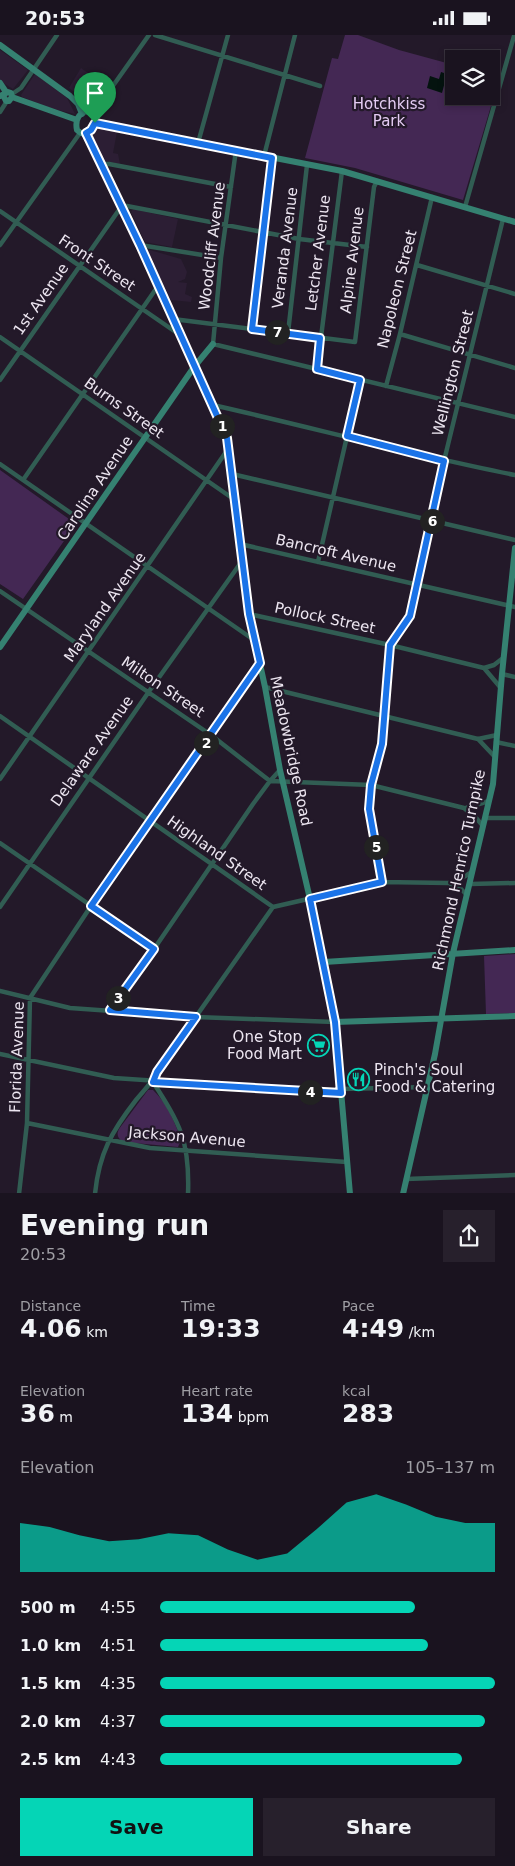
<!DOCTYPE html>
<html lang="en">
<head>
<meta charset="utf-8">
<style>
  body { margin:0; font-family:"DejaVu Sans",sans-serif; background:#27202c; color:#f1f3f6; height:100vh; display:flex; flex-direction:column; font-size:19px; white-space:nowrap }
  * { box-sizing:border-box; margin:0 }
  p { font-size:16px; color:#9f9ea4 }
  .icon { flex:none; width:28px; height:28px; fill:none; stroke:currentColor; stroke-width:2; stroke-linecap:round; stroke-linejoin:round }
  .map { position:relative; height:1158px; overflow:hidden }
  .side { display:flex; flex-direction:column; background:#1a131f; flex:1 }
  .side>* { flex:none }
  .tools { position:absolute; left:445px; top:15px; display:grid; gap:10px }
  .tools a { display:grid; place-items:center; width:55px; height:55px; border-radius:0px; background:#1a131f; box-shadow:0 2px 8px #0003,0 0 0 1px #38323d; font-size:25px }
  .pin { position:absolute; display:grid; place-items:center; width:42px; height:42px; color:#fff; margin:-51px -21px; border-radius:50% 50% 50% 0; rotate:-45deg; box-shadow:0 0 5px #0007 }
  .pin .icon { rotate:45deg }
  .km { position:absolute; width:25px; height:25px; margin:-12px; border-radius:50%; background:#222; color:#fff; font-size:14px; line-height:25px; text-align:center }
  .round { display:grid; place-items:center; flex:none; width:52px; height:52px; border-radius:0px; background:#27202c }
  .headline { display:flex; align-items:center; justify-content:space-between; height:85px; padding:0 20px }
  h1 { font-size:28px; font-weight:600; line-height:38px }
  .stats { display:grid; grid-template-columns:repeat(3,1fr); gap:8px; height:85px; padding:5px 20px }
  .stats div { display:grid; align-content:center }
  .stats b { font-size:25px; font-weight:600 }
  .stats small { font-size:14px; font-weight:400 }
  .stats p { font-size:14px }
  .chart { height:140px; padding:10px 20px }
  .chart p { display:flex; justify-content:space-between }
  .chart svg { width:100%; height:90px; margin-top:5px; fill:#05d5b6; opacity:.7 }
  .cta { display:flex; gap:10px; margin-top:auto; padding:10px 20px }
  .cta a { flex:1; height:58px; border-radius:0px; background:#05d5b6; color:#111; font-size:20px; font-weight:600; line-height:58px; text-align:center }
  .cta a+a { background:#27202c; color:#f1f3f6 }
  ul { padding:0 20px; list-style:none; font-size:16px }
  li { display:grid; grid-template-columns:80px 60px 1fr; align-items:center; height:38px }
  li i { height:12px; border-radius:6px; background:#05d5b6 }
  .status { display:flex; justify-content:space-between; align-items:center; height:35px; padding:0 25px; background:#1a131f; direction:ltr }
  .status svg { height:14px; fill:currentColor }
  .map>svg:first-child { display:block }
  .built { fill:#2c1e34 }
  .green { fill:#442854 }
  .water { fill:#04130f }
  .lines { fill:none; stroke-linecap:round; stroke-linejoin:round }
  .street { stroke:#315d53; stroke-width:4.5 }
  .secondary { stroke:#358171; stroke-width:6 }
  .route-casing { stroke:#fff; stroke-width:10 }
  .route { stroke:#1a73e8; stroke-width:6 }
  .labels { text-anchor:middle; stroke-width:4.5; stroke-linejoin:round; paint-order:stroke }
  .park-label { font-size:15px; fill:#e4ccf3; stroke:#231929 }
  .street-label { font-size:15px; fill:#ede6f1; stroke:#231929 }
  .poi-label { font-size:15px; fill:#ede6f1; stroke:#231929; text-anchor:end }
</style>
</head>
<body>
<div class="status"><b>20:53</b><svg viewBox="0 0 49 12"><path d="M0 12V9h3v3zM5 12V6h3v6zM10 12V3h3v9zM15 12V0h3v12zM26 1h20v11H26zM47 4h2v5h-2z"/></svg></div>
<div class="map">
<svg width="515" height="1159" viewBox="0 0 515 1159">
  <rect width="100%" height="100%" fill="#231929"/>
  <path class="built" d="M0,15L28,35L13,54L0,46Z
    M81,33L107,52L93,71L69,53Z
    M35,39L67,63L75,79L53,74L22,62L21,60Z
    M94,92L117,97L113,118L118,119L120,129L104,126L91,99Z
    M133,174L178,184L172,212L145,207L131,177Z
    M150,215L181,224L187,237L185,244L178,247L187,248L185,259L192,262L191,267L171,265L147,216Z"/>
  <path class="green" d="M345,0H358L399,15L454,30V61H491V41L499,44L463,165L355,133L305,123L332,23L338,24Z
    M0,435L76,489L23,564L0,549Z
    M515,919V978L486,979L484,921Z
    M148,1055H153C167,1068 175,1087 181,1105L178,1112L123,1107C118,1103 116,1100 119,1094Z"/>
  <path class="water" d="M441,37L447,39L442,58L427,53L430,41L439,44Z"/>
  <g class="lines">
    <path class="street" d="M155,0L320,51
      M12,59L21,53L57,0
      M0,77L7,66
      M93,79L149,0
      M198,108L228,0
      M236,115L221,223L213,309L515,382
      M264,121L295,0
      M102,129H109L231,152
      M465,172L514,1
      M0,176L180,300
      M0,210L80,98
      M140,210L221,223
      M417,230L515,259
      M173,284L355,307L374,152L377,146
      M252,294L273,123
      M288,298L307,130
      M400,299L515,333
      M0,302L235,465
      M317,334L342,136
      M0,345L121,172L127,171L299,204L367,212
      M386,351L400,299L432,162
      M213,370C314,393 414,420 515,440
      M0,429L254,605
      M232,439L515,505
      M23,445L158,251
      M240,509L515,572
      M318,527L360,345
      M0,556L211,700L270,746L371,750L464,773L477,784L483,791
      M249,579L390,610L484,633L500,652
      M484,633L494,630L503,623
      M502,639L515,642
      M265,652L478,704L497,700
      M0,681L273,872
      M478,704L495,722
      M496,707L515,711
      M0,744L228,414
      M466,773L489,766
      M485,783H515
      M0,808L154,914
      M382,847L369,774L371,750L381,713L390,610L410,581L444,426L503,184
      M449,848L461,854L467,860
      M470,849L515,848
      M0,872L150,655L242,526
      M0,956L70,973L196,982L335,987
      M109,975L154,914L253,769L270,746L280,735
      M0,1019L114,1043L341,1058
      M153,1047C180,1089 190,1106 188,1159
      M341,1054L428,1052
      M27,1088L150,1113L347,1127
      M406,1144L515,1140
      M19,1159L27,1088L30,963L91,871L260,629
      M95,1159C99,1118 112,1096 136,1065C144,1055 152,1048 157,1037L273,872L382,847L448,848L455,847L472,837"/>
    <path class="secondary" d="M0,10L70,61L78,69L82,79
      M0,48L6,57
      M0,61L8,57L11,58L12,62L9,66H6L3,60
      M12,62L77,85
      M86,76L93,79L96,85C93,94 86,104 77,95C75,86 78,79 86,76Z
      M95,88L342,136L515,187
      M86,99L140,210L227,403L249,579L265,652L280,735L310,864L335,987L350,1159
      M0,612L194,332L213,309
      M324,927L515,915
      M335,987L515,981
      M403,1159L435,1019L453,918L493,749L502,639L515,513"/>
  </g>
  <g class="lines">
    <defs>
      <path id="route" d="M95,88L272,123L252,294L320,303L317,334L360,345L347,401L444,426L410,581L390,610L382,709L371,750L369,774L382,847L310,864L335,987L341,1058L153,1047L157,1037L196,982L110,975L154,914L91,871L260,628L249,579L227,403L140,210L86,98L91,95Z"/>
    </defs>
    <use href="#route" class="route-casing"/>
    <use href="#route" class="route"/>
  </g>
  <defs>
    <symbol id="supermarket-ring" viewBox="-11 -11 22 22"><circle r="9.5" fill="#231929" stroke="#05d5b6" stroke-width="1.5"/><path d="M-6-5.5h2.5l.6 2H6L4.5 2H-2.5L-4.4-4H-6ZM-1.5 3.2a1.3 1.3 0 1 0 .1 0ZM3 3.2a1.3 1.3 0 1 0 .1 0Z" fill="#05d5b6"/></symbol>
    <symbol id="restaurant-ring" viewBox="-11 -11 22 22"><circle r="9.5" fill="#231929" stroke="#05d5b6" stroke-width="1.5"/><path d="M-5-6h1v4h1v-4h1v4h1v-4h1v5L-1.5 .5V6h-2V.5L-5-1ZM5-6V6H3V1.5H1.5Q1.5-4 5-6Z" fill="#05d5b6"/></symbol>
  </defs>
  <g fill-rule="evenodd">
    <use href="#supermarket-ring" x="306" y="998" width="25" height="25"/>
    <use href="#restaurant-ring" x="346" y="1032" width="25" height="25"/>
  </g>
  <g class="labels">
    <g class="park-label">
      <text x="389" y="74">Hotchkiss<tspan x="389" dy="17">Park</tspan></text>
    </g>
    <g class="street-label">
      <text transform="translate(212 211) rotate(-83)" y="5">Woodcliff Avenue</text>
      <text transform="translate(285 213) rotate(-83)" y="5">Veranda Avenue</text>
      <text transform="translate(318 218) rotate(-83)" y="5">Letcher Avenue</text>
      <text transform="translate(352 225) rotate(-83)" y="5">Alpine Avenue</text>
      <text transform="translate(97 228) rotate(34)" y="5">Front Street</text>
      <text transform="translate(397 254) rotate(-76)" y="5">Napoleon Street</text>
      <text transform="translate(41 264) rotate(-55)" y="5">1st Avenue</text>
      <text transform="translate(453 338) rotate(-76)" y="5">Wellington Street</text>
      <text transform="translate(124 373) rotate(35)" y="5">Burns Street</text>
      <text transform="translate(95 453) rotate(-56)" y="5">Carolina Avenue</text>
      <text transform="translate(336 518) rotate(13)" y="5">Bancroft Avenue</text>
      <text transform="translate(105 572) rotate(-55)" y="5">Maryland Avenue</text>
      <text transform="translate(325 583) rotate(12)" y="5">Pollock Street</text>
      <text transform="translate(163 652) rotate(34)" y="5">Milton Street</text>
      <text transform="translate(92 716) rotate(-55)" y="5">Delaware Avenue</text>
      <text transform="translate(291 716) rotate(78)" y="5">Meadowbridge Road</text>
      <text transform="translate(217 818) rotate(35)" y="5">Highland Street</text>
      <text transform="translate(459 835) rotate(-78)" y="5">Richmond Henrico Turnpike</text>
      <text transform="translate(17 1022) rotate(-88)" y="5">Florida Avenue</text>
      <text transform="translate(187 1102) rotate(5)" y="5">Jackson Avenue</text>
    </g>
    <g class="poi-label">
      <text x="302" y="1007">One Stop<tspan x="302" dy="17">Food Mart</tspan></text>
      <text x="374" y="1040" text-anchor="start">Pinch's Soul<tspan x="374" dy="17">Food &amp; Catering</tspan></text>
    </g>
  </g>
</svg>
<div class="tools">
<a><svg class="icon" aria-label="layers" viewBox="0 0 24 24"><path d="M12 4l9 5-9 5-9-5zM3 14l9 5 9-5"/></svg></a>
</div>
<div class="pin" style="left:95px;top:88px;background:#1e9e55"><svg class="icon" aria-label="arrive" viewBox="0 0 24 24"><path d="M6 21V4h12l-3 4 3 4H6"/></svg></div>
<b class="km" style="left:222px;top:391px">1</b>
<b class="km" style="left:206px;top:708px">2</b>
<b class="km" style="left:118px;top:963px">3</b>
<b class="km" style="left:310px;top:1057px">4</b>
<b class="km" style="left:376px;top:812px">5</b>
<b class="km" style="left:432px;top:486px">6</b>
<b class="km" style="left:277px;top:297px">7</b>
</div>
<section class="side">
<div class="headline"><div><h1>Evening run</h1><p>20:53</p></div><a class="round"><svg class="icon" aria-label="share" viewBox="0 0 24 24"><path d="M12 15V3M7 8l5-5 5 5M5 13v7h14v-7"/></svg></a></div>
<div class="stats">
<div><p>Distance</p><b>4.06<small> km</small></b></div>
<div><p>Time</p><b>19:33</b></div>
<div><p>Pace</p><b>4:49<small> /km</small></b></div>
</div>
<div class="stats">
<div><p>Elevation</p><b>36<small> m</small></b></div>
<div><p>Heart rate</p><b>134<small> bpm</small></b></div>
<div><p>kcal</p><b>283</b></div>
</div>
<div class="chart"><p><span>Elevation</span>105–137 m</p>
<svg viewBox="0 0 160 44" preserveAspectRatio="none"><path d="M0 44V20L10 22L20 26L30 29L40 28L50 25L60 26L70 33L80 38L90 35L100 23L110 10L120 6L130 11L140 17L150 20L160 20V44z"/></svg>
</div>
<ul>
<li><b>500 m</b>4:55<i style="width:76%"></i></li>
<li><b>1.0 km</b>4:51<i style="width:80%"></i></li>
<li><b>1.5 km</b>4:35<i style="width:100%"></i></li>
<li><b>2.0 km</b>4:37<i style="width:97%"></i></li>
<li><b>2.5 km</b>4:43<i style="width:90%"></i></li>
</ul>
<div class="cta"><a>Save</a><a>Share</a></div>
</section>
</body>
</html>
